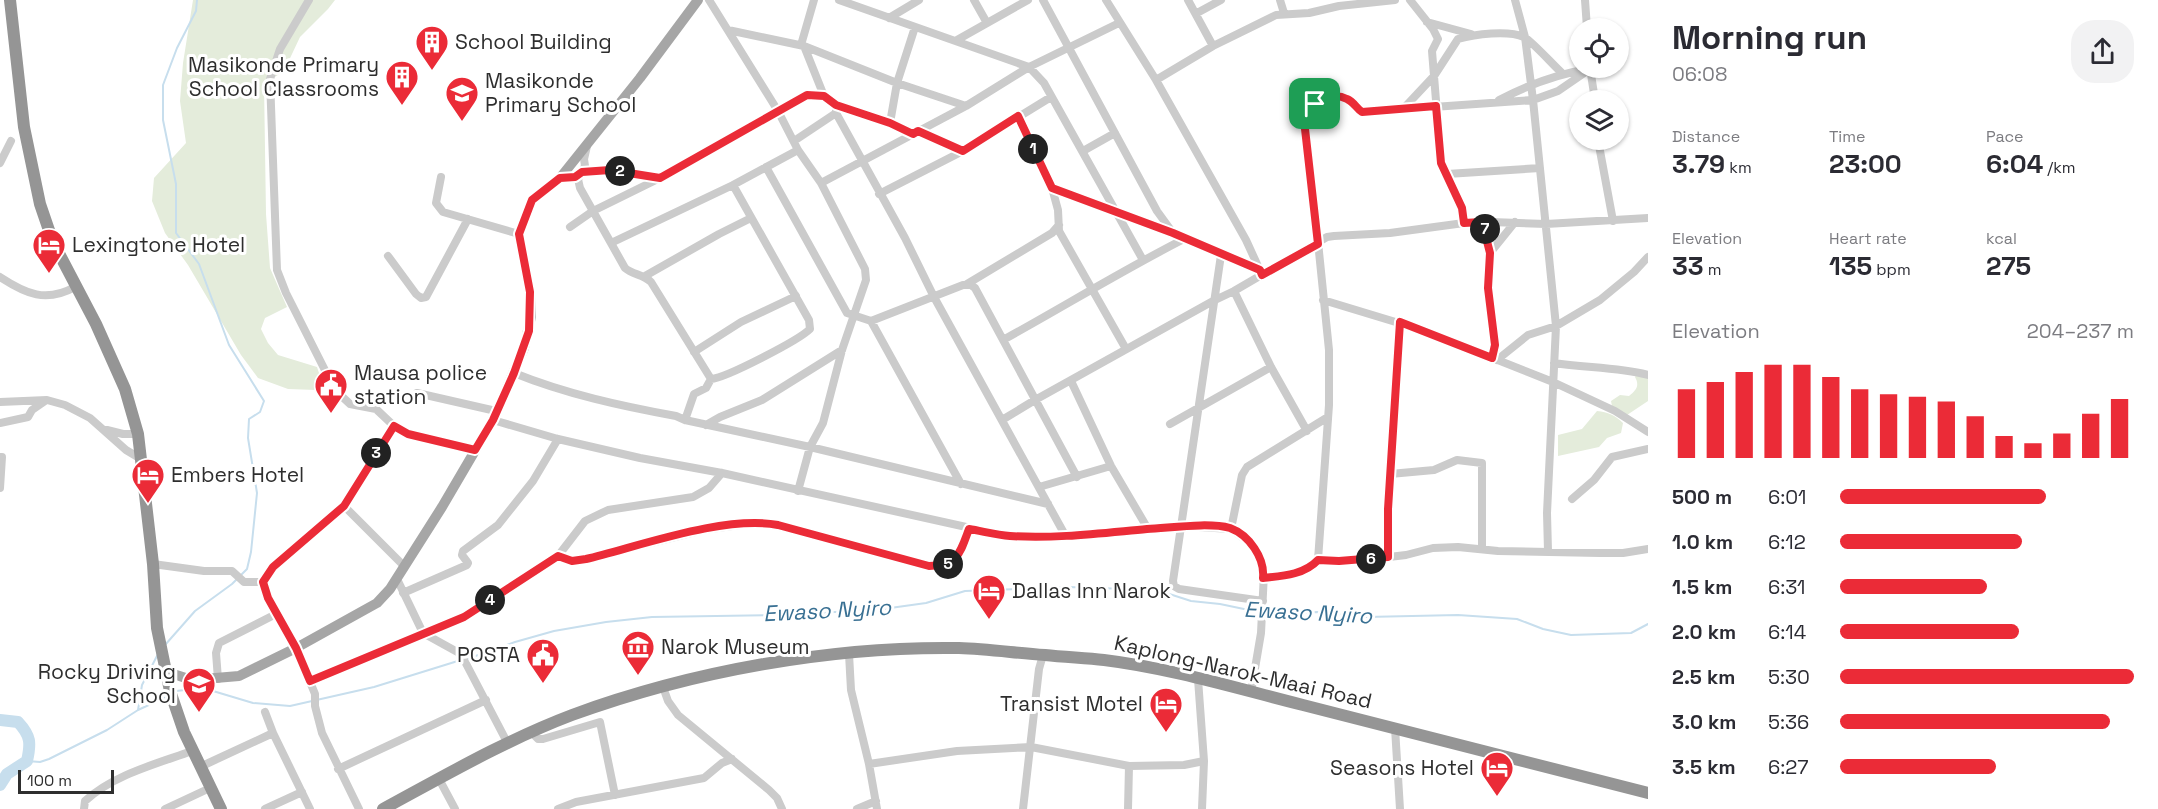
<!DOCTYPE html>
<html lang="en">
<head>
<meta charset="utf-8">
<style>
  body { margin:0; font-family:"Space Grotesk",sans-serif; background:#f2f2f3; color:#2b2b33; height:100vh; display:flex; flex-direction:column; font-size:22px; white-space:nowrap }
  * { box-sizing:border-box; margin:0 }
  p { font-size:20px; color:#7c7c81 }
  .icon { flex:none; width:33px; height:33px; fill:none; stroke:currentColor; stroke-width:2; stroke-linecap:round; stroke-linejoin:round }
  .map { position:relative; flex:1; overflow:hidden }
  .drawer { display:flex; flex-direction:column; background:#fff; width:510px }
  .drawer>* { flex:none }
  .tools { position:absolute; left:1569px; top:18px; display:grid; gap:12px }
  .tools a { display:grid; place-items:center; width:60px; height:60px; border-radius:50%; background:#fff; box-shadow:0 2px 4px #0004; font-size:30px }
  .scale { position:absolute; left:18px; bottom:15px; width:96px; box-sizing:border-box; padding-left:6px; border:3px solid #2e2e2e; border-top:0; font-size:16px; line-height:21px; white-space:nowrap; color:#2e2e2e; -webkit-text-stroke:4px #fff; paint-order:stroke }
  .pin { position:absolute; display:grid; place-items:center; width:51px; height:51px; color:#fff; margin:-26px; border-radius:12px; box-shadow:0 3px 9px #0006 }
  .km { position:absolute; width:30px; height:30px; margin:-15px; border-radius:50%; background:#222; color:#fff; font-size:16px; line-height:30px; text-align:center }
  .round { display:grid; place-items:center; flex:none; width:63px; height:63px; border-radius:24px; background:#f2f2f3 }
  .headline { display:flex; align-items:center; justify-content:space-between; height:102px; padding:0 24px }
  h1 { font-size:33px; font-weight:700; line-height:45px }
  .metrics { display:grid; grid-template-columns:repeat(3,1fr); gap:9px; height:102px; padding:6px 24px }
  .metrics div { display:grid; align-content:center }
  .metrics b { font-size:26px; font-weight:700 }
  .metrics small { font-size:16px; font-weight:400 }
  .metrics p { font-size:16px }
  .chart { height:168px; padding:12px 24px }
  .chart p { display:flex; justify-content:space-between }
  .chart svg { width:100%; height:108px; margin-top:6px; stroke:#eb2b37; stroke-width:6 }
  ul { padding:0 24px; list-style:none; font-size:20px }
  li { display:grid; grid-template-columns:96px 72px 1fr; align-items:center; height:45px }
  li i { height:15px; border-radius:8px; background:#eb2b37 }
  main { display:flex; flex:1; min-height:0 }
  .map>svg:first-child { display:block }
  .green { fill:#e4ecdb }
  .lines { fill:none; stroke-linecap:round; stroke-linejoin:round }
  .stream { stroke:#c7deed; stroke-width:2 }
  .river { stroke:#c7deed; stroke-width:12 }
  .minor { stroke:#cbcbcb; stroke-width:8 }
  .major { stroke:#a6a6a6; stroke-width:10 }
  .highway { stroke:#959595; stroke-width:12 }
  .route-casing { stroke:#fff; stroke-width:12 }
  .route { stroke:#eb2b37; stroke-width:8 }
  .labels { text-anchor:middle; stroke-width:6; stroke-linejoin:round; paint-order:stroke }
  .poi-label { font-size:21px; fill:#2e2e2e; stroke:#fff; text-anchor:start }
  .street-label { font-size:21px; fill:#2e2e2e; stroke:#fff }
  .water-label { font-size:22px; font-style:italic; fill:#397093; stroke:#fff }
</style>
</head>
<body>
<main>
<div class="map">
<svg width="1648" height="809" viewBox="0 0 1648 809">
  <rect width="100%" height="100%" fill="#fff"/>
  <path class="green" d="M193,0H335L328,9L300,37L284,71L264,84L266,214L270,268L287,307L265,318L261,329L268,343L278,355L317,367L322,382L316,390L288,389L258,378L241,355L188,265L165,233L152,201L154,178L186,143L180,101L183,63Z
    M1637,373L1648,376V401L1627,415L1612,406L1611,401L1620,395L1629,396C1636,390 1640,386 1635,377Z
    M1597,411C1608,412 1615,415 1623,423L1621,433L1607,438L1599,447L1558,456V435L1582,429Z"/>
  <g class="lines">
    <path class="stream" d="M165,645L195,611L232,584L247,569L251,552L257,493L248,438L249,419L260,412L264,401L229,345L199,264L176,233V184L163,120V85L177,48L196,11L197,0
      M467,659L515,642L554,631L606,622L652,617L787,615L883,609L926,603L965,591L1068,587L1157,590L1191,601L1220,604L1263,613L1286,614L1317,612L1366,617L1458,615L1517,619L1543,629L1571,635L1631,633L1648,624
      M176,691L203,688L253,703L290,706L374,687L461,660
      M138,710L142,685L158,654
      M27,761L40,762L49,759L107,730L138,710L166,697"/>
    <path class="river" d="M0,720L18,722C31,736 31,743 27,761L7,774L0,785"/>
    <path class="minor" d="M309,0L280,49L270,79L277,270L286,293L335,390L350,404L376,409L394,426
      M709,0L778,111L798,150L821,183L865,269L866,280L842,350L823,423L810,447L798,491
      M839,0L1029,67L1044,83L1143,260
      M974,0L987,23
      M1043,0L1157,211L1173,233
      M1106,0L1156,80L1246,240L1262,275
      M1188,0L1213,46
      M1280,0L1284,13
      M1410,0L1433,29L1438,39L1432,51L1441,163L1447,174L1540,168
      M1515,0L1525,37L1533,100L1556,326L1547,513L1548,551
      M1585,0L1587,28
      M1197,13L1221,0
      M889,18L919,0
      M1427,22L1471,34
      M728,30L804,46L897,83L966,106
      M957,40L1028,0
      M801,45L814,0
      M804,46L824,96
      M1590,68L1595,100
      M1156,80L1213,46L1276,15L1309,13L1339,6L1395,0
      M1499,100C1528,85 1556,74 1589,69
      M1404,108L1434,76L1458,39C1475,34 1508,30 1524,37C1532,41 1554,66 1562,73
      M836,113L905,238L934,297L1065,535
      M1018,116L1052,188L1173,233L1260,270
      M890,123L897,83L915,27
      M918,131L963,151
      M1598,140L1613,221
      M794,141L836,113V111
      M587,146L584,159L585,166L578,179L580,188L625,268C633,275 643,274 651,282L711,379C726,378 799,340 810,329L809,320L733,185L798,150
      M1083,151L1115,133
      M0,163L11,141
      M766,167L847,313L871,321L963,285H971L975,288L1077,477
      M1447,174L1462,208L1464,223
      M441,177L436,203L443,212L519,234
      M560,178L575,177L582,172L611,169L660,178
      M821,183L966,106L1029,67L1119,23
      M1052,188L1058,210L1059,231L1126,349
      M879,194L963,151L1051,97
      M1482,222L1490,253L1488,288L1495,345L1492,358
      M570,227L593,211L660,178L807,95L824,96L836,104L890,123L913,134
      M611,243L733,185
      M1490,253L1515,222
      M1221,255L1173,581L1174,586L1179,589L1263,601
      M388,256L416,294L421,298L426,297L468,219
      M645,276L719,234L751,218
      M0,277C26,294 46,303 75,287
      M967,284L1052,233L1059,225
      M1234,291L1271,367L1307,431
      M1323,300L1422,330L1553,382L1615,411L1648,432
      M871,321L961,484
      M1003,340C1063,307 1123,270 1184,239
      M694,352L741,322L796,296
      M1497,360L1528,335L1556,326L1600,300L1634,272L1648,257
      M1554,363C1585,368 1618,367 1648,375
      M514,373C566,394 621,406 676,416L685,420
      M711,379L706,388L694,394L685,420L810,447L1048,504
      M1071,381L1111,466L1148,529
      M417,393L496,411
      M0,402L47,400L65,405L90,418L126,450L141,459
      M493,420L558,439L640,458L722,473L1007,536L1065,535L1182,526L1231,529L1253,545L1264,573L1261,633L1251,692
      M1002,420L1035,400L1213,301L1234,291L1327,237L1334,236L1390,233L1464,223L1491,222L1546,224L1648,218
      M0,423L28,417L32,410L45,401
      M1170,424L1271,367
      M706,425L720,417L762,400L842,350
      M107,430L123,434H138
      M0,457H2L0,488
      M1390,474L1434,470L1457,460L1482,463V549
      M1039,487L1111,466
      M1572,499L1594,480L1612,457L1648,449
      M344,506L273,567L263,582L268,598L296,648L315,694V706L322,733L359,809
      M1231,529L1242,475L1247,467L1328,417
      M558,556L571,561L586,559L703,530L761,522L929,566C958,566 960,552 969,529
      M1387,557V509L1399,322
      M1318,560L1339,561L1372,559L1406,555L1433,548L1458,547L1498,551L1600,553H1623L1648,549
      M153,564L204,571H232L244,582H263
      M404,566L344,506L394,426L408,433L475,450
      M1263,578C1282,576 1304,575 1318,560L1329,405V350L1312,183L1304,120C1307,106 1321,100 1334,96L1351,101L1362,112L1533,100L1558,91L1590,69
      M397,579L423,633L461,654L508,744
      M403,593L467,565L468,563L462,555L463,551L498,525L533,481L558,439
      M849,654L851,690L869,764L877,809
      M218,679L216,653L219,643L276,614
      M1198,679L1204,761L1202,809
      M310,681L464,617L558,556L585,521L608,510L693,497L709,488L722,473
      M663,687L668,701L678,715L769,790L777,798L782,809
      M265,712L273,733
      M1395,728L1400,809
      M531,732L538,739H543L600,722L615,795
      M869,764L957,751L1031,747L1129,766L1184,765L1204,761
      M202,766L273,733L310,809
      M338,769L486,700
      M439,779L455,809
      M84,809L85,801C113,775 156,764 192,751
      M165,809L210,788
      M265,809L302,792
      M558,809L576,802L704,778L722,763L732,759
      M857,809L876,801
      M1023,809L1039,669L1043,655
      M1128,809L1129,766"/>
    <path class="major" d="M167,672L192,680L239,676L296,648L377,603L390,589L442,507L493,420L524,348L531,317L530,292L519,234L532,200L560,178L640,78L698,0"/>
    <path class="highway" d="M10,0L24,127L40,204L53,242L96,324L125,389L138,434L153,564L157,628L170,691L184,732L221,809
      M383,809C444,776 506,740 572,715C692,671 831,646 959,648C988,649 1016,653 1045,655C1064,657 1084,658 1104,660C1170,668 1239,689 1303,705C1418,734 1533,764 1648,793"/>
  </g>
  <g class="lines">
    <defs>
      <path id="route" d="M807,95L824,96L836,105L890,123L913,134L918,131L963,151L1018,116L1052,188L1173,233L1260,270L1262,275L1318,244L1304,120C1308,103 1331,91 1347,99C1354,102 1356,108 1362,112L1436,106L1441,163L1462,208L1464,223L1482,222L1490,253L1488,288L1495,345L1492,358L1400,322L1388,509V557L1339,561L1318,560C1304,575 1282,576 1263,578C1265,558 1249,535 1230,528C1208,522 1170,528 1147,529C1102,533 1055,539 1010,536C996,535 982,531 969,529C960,553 958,566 929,566L778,525C724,515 640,546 586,559L572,561L558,556L464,617L310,681L296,648L268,598L263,582L273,567L344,506L394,426L408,434L475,450L493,420L514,373L529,331L530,292L519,234L532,200L560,178L575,177L582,172L610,170L660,178Z"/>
    </defs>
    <use href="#route" class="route-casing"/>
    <use href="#route" class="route"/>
  </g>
  <defs>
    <symbol id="building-pin" viewBox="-11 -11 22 30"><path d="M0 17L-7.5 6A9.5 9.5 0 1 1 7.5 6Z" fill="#eb2b37" stroke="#fff"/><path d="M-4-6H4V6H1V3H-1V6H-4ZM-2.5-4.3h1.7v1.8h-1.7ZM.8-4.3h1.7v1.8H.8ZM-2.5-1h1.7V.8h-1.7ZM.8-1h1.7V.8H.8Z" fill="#fff"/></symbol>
    <symbol id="school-pin" viewBox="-11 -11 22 30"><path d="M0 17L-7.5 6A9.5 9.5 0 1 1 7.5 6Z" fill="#eb2b37" stroke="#fff"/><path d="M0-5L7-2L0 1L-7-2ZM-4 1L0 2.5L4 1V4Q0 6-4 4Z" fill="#fff"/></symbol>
    <symbol id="hotel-pin" viewBox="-11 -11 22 30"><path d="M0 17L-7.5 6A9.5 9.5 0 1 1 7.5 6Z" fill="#eb2b37" stroke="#fff"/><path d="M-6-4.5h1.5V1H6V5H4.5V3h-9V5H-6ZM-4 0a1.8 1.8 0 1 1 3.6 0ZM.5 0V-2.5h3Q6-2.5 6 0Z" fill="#fff"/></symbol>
    <symbol id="civic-pin" viewBox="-11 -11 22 30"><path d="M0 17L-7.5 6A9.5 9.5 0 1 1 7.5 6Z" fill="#eb2b37" stroke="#fff"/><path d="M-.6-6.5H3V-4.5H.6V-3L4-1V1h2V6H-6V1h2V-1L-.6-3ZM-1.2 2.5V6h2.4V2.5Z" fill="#fff"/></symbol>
    <symbol id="museum-pin" viewBox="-11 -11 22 30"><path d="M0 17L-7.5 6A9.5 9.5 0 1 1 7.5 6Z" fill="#eb2b37" stroke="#fff"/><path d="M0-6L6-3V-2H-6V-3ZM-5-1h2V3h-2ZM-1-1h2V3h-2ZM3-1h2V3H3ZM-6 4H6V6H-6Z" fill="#fff"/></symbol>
    <symbol id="university-pin" viewBox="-11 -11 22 30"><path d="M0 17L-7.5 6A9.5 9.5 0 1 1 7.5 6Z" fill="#eb2b37" stroke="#fff"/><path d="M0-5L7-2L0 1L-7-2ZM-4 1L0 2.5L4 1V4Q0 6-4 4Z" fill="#fff"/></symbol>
  </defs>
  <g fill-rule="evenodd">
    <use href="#building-pin" x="413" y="23" width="38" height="52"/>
    <use href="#building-pin" x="383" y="58" width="38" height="52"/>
    <use href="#school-pin" x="443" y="74" width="38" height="52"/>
    <use href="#hotel-pin" x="30" y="226" width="38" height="52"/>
    <use href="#civic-pin" x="312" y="366" width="38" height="52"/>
    <use href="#hotel-pin" x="129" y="456" width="38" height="52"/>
    <use href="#hotel-pin" x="970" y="572" width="38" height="52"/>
    <use href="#museum-pin" x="619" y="628" width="38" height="52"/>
    <use href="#civic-pin" x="524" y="636" width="38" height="52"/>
    <use href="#university-pin" x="180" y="665" width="38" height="52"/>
    <use href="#hotel-pin" x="1147" y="685" width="38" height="52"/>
    <use href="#hotel-pin" x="1478" y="749" width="38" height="52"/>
  </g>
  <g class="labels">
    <g class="poi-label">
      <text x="455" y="49">School Building</text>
      <text x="379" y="72" text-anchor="end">Masikonde Primary<tspan x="379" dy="24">School Classrooms</tspan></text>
      <text x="485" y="88">Masikonde<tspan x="485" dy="24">Primary School</tspan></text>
      <text x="72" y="252">Lexingtone Hotel</text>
      <text x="354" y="380">Mausa police<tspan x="354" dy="24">station</tspan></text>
      <text x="171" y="482">Embers Hotel</text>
      <text x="1012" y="598">Dallas Inn Narok</text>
      <text x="661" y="654">Narok Museum</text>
      <text x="520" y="662" text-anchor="end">POSTA</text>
      <text x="176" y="679" text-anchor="end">Rocky Driving<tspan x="176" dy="24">School</tspan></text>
      <text x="1143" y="711" text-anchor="end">Transist Motel</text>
      <text x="1474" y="775" text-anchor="end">Seasons Hotel</text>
    </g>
    <g class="street-label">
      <text transform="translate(1243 672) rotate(13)" y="7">Kaplong-Narok-Maai Road</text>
    </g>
    <g class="water-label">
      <text transform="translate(827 610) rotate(-3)" y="8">Ewaso Nyiro</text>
      <text transform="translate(1308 612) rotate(3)" y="8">Ewaso Nyiro</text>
    </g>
  </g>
</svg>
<div class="tools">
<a><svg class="icon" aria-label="locate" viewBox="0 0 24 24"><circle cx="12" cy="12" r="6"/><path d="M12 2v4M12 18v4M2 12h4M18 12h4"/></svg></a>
<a><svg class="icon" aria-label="layers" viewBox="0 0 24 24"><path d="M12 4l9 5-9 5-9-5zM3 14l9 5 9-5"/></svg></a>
</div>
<div class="scale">100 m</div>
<div class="pin" style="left:1315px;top:104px;background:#1e9e55"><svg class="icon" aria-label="arrive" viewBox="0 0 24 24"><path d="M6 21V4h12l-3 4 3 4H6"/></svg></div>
<b class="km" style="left:1033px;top:149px">1</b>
<b class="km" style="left:620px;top:171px">2</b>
<b class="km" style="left:376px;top:453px">3</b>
<b class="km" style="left:490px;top:600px">4</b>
<b class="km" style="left:948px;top:564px">5</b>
<b class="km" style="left:1371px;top:559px">6</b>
<b class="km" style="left:1485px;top:229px">7</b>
</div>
<section class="drawer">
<div class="headline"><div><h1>Morning run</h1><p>06:08</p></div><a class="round"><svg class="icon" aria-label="share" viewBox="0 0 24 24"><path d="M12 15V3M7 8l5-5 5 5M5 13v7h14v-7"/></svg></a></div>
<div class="metrics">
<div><p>Distance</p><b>3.79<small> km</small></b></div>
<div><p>Time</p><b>23:00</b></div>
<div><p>Pace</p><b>6:04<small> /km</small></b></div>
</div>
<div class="metrics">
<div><p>Elevation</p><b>33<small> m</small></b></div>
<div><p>Heart rate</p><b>135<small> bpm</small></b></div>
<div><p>kcal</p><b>275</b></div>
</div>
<div class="chart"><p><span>Elevation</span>204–237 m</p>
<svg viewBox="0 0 160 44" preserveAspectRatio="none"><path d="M5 44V16M15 44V13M25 44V9M35 44V6M45 44V6M55 44V11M65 44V16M75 44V18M85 44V19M95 44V21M105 44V27M115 44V35M125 44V38M135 44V34M145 44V26M155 44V20"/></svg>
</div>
<ul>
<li><b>500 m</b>6:01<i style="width:70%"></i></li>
<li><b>1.0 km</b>6:12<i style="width:62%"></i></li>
<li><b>1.5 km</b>6:31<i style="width:50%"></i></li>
<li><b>2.0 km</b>6:14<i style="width:61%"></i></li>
<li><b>2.5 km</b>5:30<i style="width:100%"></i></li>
<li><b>3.0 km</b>5:36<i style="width:92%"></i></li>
<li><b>3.5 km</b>6:27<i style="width:53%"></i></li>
</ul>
</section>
</main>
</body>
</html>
